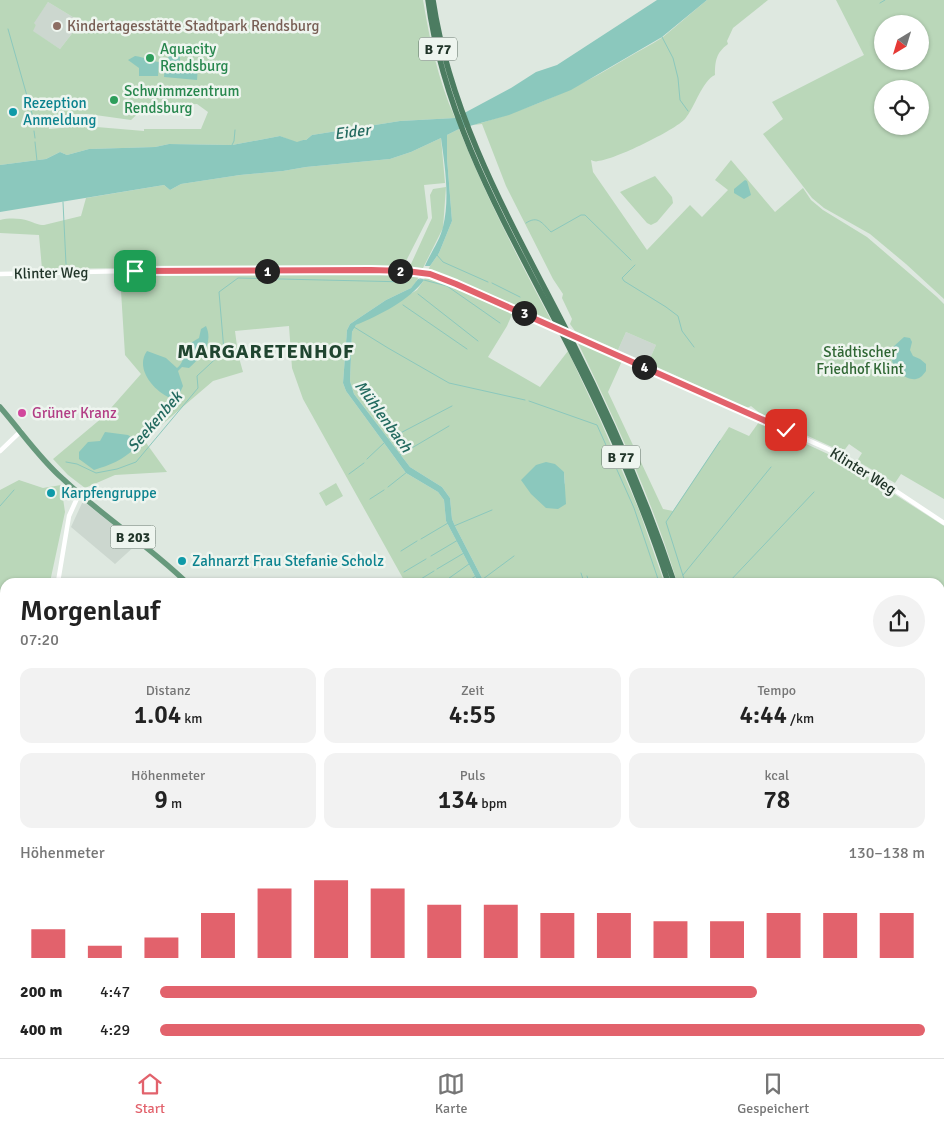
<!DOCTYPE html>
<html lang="de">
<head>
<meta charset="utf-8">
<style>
  body { margin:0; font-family:Signika,sans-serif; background:#f2f2f2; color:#222; height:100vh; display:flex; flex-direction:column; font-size:19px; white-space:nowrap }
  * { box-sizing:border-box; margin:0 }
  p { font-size:16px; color:#767676 }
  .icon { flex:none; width:28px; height:28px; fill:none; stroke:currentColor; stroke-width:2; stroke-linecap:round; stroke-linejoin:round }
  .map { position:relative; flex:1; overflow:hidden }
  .panel { position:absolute; left:0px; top:578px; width:945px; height:481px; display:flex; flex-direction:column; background:#fff; border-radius:15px 15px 0 0; box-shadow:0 1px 4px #0004 }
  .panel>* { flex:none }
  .needle { width:32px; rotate:218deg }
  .controls { position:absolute; left:874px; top:15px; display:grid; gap:10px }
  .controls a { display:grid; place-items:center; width:55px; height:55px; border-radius:50%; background:#fff; box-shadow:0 1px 4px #0004; font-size:25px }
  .pin { position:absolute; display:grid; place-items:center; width:42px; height:42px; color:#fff; margin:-21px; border-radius:10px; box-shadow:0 2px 8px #0006 }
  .km { position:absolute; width:25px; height:25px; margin:-12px; border-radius:50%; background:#222; color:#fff; font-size:14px; line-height:25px; text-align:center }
  .round { display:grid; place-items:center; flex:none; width:52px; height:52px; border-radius:26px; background:#f2f2f2 }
  .head { display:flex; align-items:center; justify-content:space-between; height:85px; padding:0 20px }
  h1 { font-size:28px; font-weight:600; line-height:38px }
  .figures { display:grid; grid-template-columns:repeat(3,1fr); gap:8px; height:85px; padding:5px 20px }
  .figures div { display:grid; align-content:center; border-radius:12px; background:#f2f2f2; text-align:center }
  .figures b { font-size:25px; font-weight:600 }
  .figures small { font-size:14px; font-weight:400 }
  .figures p { font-size:14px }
  .chart { height:140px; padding:10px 20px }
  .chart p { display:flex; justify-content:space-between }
  .chart svg { width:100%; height:90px; margin-top:5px; stroke:#e2626c; stroke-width:6 }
  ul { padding:0 20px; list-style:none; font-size:16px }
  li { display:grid; grid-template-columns:80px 60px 1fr; align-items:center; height:38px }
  li i { height:12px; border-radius:6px; background:#e2626c }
  .menu { display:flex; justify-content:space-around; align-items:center; height:70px; border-top:1px solid #e0e0e0; background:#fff; font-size:14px; color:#767676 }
  .menu a { display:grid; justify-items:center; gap:2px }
  .menu .selected { color:#e2626c }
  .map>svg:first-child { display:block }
  .built { fill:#ccd7cf }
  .green { fill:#bad7b9; fill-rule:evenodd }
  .water { fill:#8bc8bd }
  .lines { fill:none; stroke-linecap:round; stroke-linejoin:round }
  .stream { stroke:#8bc8bd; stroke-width:1 }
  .tertiary { stroke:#fff; stroke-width:4.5 }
  .primary { stroke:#67997c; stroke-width:5.5 }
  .trunk { stroke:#4c7c61; stroke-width:5.5 }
  .route-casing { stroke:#fff; stroke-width:10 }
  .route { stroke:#e2626c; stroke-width:6 }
  .education-dot { fill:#8d6e63; stroke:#eef5ef; stroke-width:2 }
  .leisure-dot { fill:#2e9e5b; stroke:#eef5ef; stroke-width:2 }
  .culture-dot { fill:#0f9aa8; stroke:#eef5ef; stroke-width:2 }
  .hotel-dot { fill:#d1479c; stroke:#eef5ef; stroke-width:2 }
  .labels { text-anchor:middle; stroke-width:5; stroke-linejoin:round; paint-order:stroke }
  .shield { fill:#eef5ef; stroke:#5e6f64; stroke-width:1 }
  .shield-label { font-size:14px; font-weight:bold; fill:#213529 }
  .education-label { font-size:15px; fill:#785e54; stroke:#eef5ef; text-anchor:start }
  .leisure-label { font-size:15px; fill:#27864d; stroke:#eef5ef; text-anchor:start }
  .culture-label { font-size:15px; fill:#0d838f; stroke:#eef5ef; text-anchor:start }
  .street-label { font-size:15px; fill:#213529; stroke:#eef5ef }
  .park-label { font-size:15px; fill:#306734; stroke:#eef5ef }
  .hotel-label { font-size:15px; fill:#b23c85; stroke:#eef5ef; text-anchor:start }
  .water-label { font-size:16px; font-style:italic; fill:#236a5f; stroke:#eef5ef }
  .district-label { font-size:20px; font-weight:bold; letter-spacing:1px; fill:#204530; stroke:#eef5ef }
</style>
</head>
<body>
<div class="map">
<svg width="944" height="1058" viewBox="0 0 944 1058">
  <rect width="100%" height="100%" fill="#dee8e0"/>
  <path class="built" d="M48,2L81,22L60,49L32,31L36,25L33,23Z
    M626,332L656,345L648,363L618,350Z
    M83,501L137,544L115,564L71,527Z
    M0,765H5V1014H0Z
    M0,1016H5V1049H0Z"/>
  <path class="green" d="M0,0H423C430,41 438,80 455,118L400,121L312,135L306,140H303L297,143L280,136L232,145L169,144L155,147L89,149L67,155L60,152L46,159L0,165ZM48,2L81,22L60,49L33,31L36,25L34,23ZM197,104L208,112L201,129H144V131L85,126L49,129L48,122L69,119V114H88L131,120L146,106Z
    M707,0H768L733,28L727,41L728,44C716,53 715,61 715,75C702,81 695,107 685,119C675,130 614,160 598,161C596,162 593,161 591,160L593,172L647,250L690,205L702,217L728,190L715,180L731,160L775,212L803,188L811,200L823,210L867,237L937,297L944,304V499L901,474L895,483L857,461L862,453L849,444L843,452L762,415L751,406L747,408L648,363L656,345L626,332L618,350L575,331L570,324L572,319L562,298L563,294L553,279L506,186L482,124L473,125C531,109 576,89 627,58C638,51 651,45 663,37C678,25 692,12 707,0Z
    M836,0H944V299L906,264L870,234L824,208L812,198L763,134L783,119L772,102L864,55ZM882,24H920V61H882ZM882,89H920V126H882Z
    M459,129C486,197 519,260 553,324L540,317L544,326L513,312L507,326L488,357L540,387L568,351L601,422L639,510L664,582H484L455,526L452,519L450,498L442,487L410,467L354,394L350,381L352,332L356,325L417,290L424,280L430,266L439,253L452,221L447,158V135ZM536,465L564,472L565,484Z
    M441,138L445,183L424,185L428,218L405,263L411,264L432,218L430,195L433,189L446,187L443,228L416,282L411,288L386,300L350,324L347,330L343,383L346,391L406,473L438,492L444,500L446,521L478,582H405L303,399L292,368L289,326L235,331L238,354L243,372L213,381L144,440L167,472L115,475L85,488L68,475L53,459L103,417L141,374L125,355L120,275L128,276L127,268L42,269L39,235L0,233V220C9,218 19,218 29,221C35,223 38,225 44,225L81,216L86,198L164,185L170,190L181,184L240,175L283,171L306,167L390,159L411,152Z
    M655,176L672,197L673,203L657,222L651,225L647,223L620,192Z
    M577,341L622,361L608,392L663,509L673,511L729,427L749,436L759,422L843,461L944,526V859L940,858V582H677C652,499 615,420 577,341Z
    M19,480L43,488L61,485L65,512L50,582H5V670L0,668V490Z
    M336,483L343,496L326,506L319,493Z
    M940,863L944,864V1058H735L734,1054H940Z"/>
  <path class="water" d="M657,0H707L662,37L571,90L509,115L459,129L447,135V158L452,221L439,253L430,266H425C430,254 440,240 443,227C450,199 445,166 441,138L411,152L390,159L306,167L283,171L240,175L181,184L170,190L164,185L0,212V165L46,159L60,152L67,155L89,149L155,147L169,144L232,145L280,136L297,142L303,140H306L312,135L400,121L455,118L511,88L536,72L557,65Z
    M169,54L180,55V64L198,66L197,80L164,77L165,63H167Z
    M135,56C144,57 150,61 159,62L158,76H139V68L128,60Z
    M745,180L747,181L751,195L744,199L734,193V189Z
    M418,279L424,280C410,300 378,316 356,325L352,332L350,381L354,394L410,467L442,487L450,498L452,519L455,526L484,582H478L446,521L444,500L438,492L406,473L346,391L343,383L347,330L350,324L386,300L411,288Z
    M206,326C214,344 201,357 189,368L182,367L178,371L183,386L178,397L173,399C155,393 134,369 147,351L166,358L177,368C188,360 179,348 199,338L201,329Z
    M904,337L910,338L912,342L910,350L913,356L920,359L926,364V371C923,375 921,378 916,379C907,381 893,369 892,360C891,356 892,351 893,347Z
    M105,432L128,435L134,439L135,448C123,460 110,465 94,470L79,459V452L88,442L100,441Z
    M546,462L555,464L564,472L566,504L558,509L546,508L531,494L521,480L536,465Z"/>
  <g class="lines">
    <path class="stream" d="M880,3L885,0
      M8,29L33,117
      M662,37L673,58L678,78L680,100L688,111
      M34,131L35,138
      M35,142L37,161
      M232,145L234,141L235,130
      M63,202L66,264
      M526,223C538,215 542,223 551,232L581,215H585L631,260
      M437,255L443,262L488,282
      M635,265L622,278L624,281L666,307L678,316L682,331L694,347
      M420,279L447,286L500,323
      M492,283L520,297
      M418,294L478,341
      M403,305L467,349
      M354,327L388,348L449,383L525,400
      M529,401L597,425L634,508L659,582
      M389,439L452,406
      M400,455L449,426
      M367,459L384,443
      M66,462L77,464L96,473L117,469L136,462L198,388L197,376L224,351L219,292L238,278L407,282
      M349,474L364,463
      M388,487L407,472
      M370,499L384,490
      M0,506L14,490
      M454,526L492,510
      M421,539L448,523
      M401,551L417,541
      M431,556L458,540
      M437,569L464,553
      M404,572L426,559
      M581,573L584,582
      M683,575L771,467
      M587,576L589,582
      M483,579L514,556
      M445,581L469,564
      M416,582L434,571
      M467,582L477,575
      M685,582L666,522L720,441
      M729,582L814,492
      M928,1054L939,1058
      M713,1058L714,1054"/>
    <path class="tertiary" d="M0,274L126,271H406L430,274L456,284L562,331
      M569,334L828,449L863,469L944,523
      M0,451L21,431
      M58,582L69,516L79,494
      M0,692L5,687"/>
    <path class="primary" d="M0,407C21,431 39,458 63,479C102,516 148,545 186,582
      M558,1054L562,1058"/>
    <path class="trunk" d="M428,0C443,116 503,220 556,322C600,406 639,492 668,582
      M433,0C451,122 516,231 571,339C611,418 646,498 674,582
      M723,1058V1054
      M729,1058V1054"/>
  </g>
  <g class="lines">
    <defs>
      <path id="route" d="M135,271L371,270L406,271L430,274L456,284L786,430"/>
    </defs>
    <use href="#route" class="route-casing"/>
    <use href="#route" class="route"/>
  </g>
  <circle class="education-dot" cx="57" cy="26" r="5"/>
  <g class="leisure-dot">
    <circle cx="150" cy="58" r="5"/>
    <circle cx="114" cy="100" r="5"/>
  </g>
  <g class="culture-dot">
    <circle cx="13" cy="112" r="5"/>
    <circle cx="51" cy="493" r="5"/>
    <circle cx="182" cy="561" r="5"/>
  </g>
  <circle class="hotel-dot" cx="22" cy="413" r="5"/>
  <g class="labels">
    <g class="shield">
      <rect x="419" y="37.5" width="38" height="23" rx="4"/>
      <rect x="602" y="445.5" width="38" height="23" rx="4"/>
      <rect x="110.5" y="525.5" width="45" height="23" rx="4"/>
    </g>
    <g class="shield-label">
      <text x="438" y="54">B 77</text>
      <text x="621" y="462">B 77</text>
      <text x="133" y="542">B 203</text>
    </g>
    <g class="education-label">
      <text x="67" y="31">Kindertagesstätte Stadtpark Rendsburg</text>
    </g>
    <g class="leisure-label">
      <text x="160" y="54">Aquacity<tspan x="160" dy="17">Rendsburg</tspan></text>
      <text x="124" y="96">Schwimmzentrum<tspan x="124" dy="17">Rendsburg</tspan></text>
    </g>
    <g class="culture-label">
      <text x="23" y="108">Rezeption<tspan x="23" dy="17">Anmeldung</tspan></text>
      <text x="61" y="498">Karpfengruppe</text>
      <text x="192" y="566">Zahnarzt Frau Stefanie Scholz</text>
    </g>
    <g class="street-label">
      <text transform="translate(51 273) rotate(-1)" y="5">Klinter Weg</text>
      <text transform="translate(863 471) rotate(32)" y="5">Klinter Weg</text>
    </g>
    <g class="park-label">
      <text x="860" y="357">Städtischer<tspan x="860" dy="17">Friedhof Klint</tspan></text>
    </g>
    <g class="hotel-label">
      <text x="32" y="418">Grüner Kranz</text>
    </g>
    <g class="water-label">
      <text transform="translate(352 131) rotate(-7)" y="6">Eider</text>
      <text transform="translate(384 416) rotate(54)" y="6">Mühlenbach</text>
      <text transform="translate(154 421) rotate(-49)" y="6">Seekenbek</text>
    </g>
    <g class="district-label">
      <text x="266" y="358">MARGARETENHOF</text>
    </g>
  </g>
</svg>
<div class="controls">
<a><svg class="needle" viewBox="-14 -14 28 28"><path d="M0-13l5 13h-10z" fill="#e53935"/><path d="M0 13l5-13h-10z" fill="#767676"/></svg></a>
<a><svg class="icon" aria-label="locate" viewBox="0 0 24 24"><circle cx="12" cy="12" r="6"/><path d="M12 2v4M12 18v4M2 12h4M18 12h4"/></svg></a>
</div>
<div class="pin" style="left:135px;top:271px;background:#1e9e55"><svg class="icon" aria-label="arrive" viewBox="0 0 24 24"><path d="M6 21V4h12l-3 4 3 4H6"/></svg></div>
<div class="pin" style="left:786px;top:430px;background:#d93025"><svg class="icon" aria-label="check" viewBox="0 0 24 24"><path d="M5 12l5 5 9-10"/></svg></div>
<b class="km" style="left:267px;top:271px">1</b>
<b class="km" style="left:400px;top:271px">2</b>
<b class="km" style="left:524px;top:313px">3</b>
<b class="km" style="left:644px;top:367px">4</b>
<section class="panel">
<div class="head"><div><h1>Morgenlauf</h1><p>07:20</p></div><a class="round"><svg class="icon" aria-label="share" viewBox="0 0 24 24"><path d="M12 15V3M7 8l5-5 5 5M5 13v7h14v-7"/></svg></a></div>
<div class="figures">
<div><p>Distanz</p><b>1.04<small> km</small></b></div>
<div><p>Zeit</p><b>4:55</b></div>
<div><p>Tempo</p><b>4:44<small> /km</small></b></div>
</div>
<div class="figures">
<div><p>Höhenmeter</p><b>9<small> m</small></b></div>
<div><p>Puls</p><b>134<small> bpm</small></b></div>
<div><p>kcal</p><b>78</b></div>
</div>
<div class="chart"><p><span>Höhenmeter</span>130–138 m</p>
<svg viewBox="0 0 160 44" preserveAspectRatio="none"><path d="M5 44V30M15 44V38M25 44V34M35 44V22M45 44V10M55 44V6M65 44V10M75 44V18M85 44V18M95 44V22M105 44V22M115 44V26M125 44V26M135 44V22M145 44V22M155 44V22"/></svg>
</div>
<ul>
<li><b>200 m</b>4:47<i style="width:78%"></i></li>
<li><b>400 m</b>4:29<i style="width:100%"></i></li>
</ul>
</section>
</div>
<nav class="menu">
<a class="selected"><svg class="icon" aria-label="home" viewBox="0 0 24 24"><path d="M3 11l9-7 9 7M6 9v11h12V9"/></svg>Start</a>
<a><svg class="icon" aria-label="map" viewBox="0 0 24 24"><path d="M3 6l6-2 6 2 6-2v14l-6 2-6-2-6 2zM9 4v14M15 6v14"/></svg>Karte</a>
<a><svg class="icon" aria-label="saved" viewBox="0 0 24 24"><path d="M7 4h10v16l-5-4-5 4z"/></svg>Gespeichert</a>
</nav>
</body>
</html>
